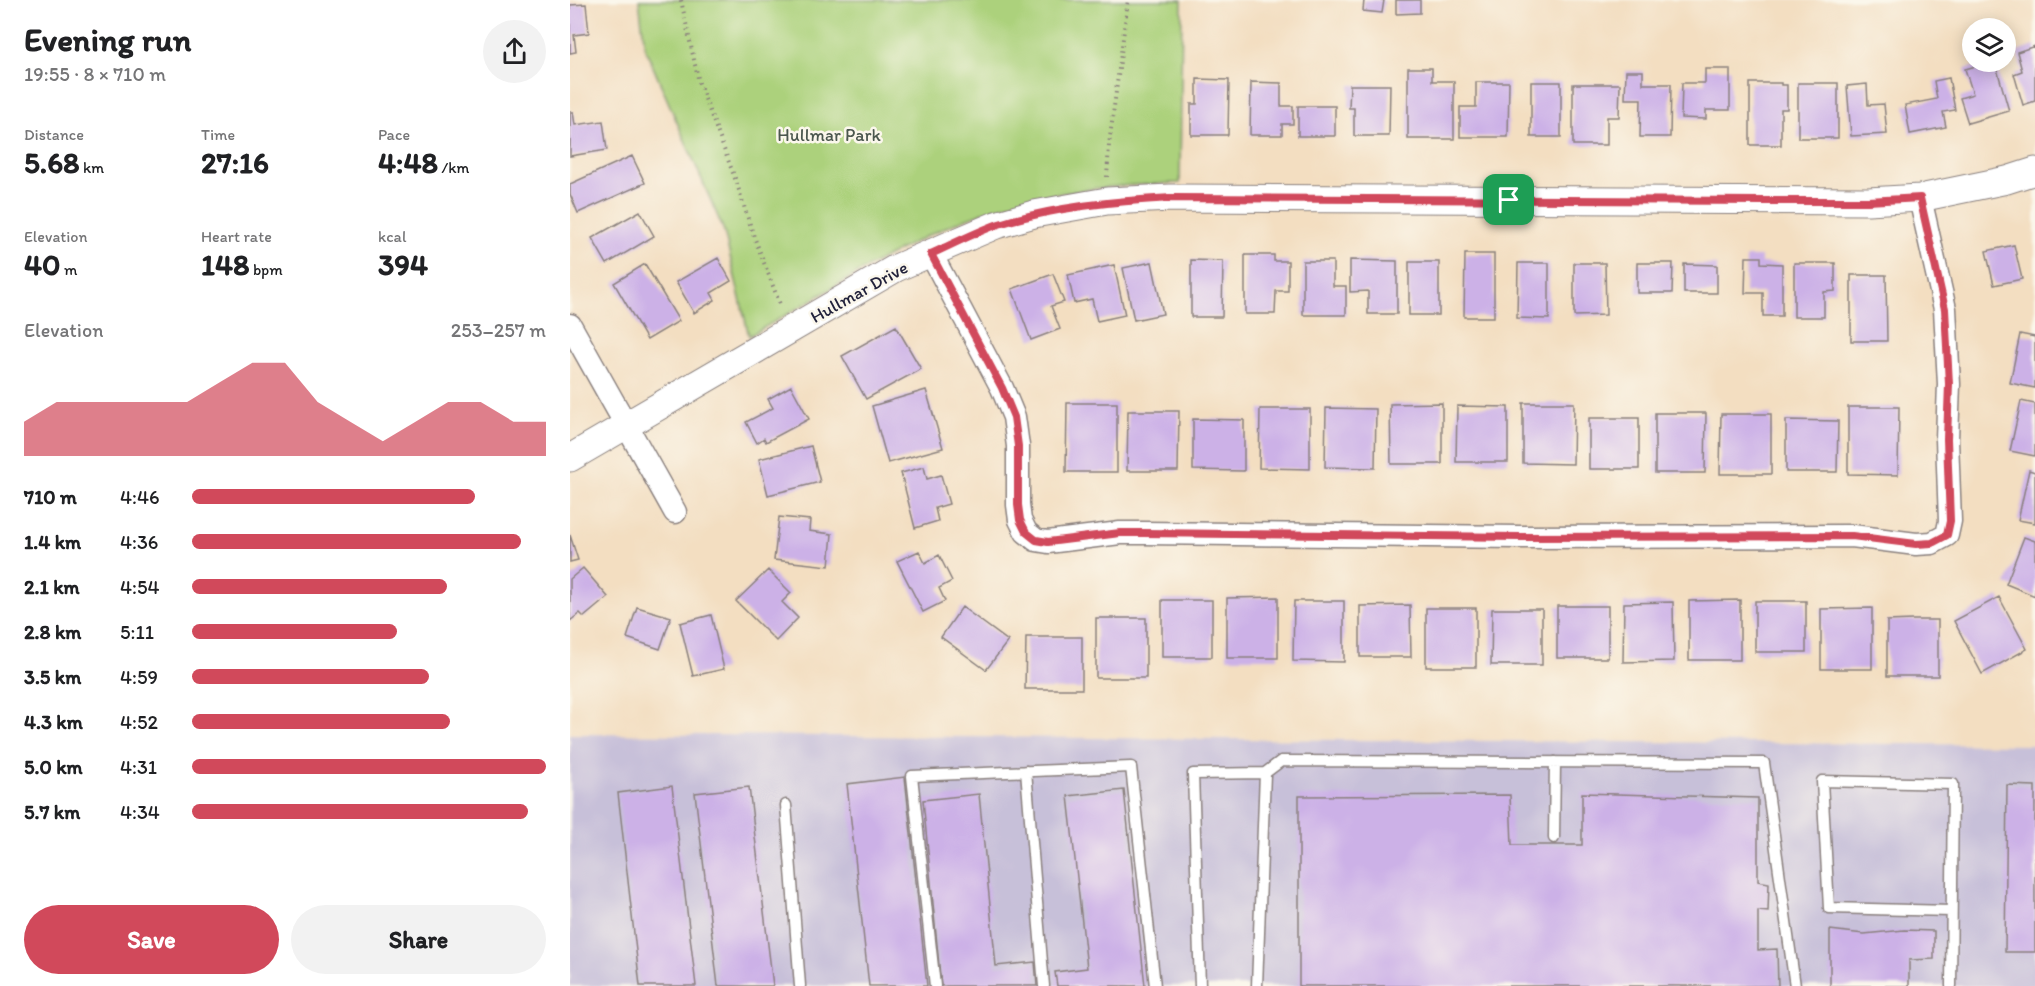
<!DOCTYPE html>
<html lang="en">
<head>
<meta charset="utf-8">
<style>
  body { margin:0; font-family:Itim,sans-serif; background:#f2f2f2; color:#202124; height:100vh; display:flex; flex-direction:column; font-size:22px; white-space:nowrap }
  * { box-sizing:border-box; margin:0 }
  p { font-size:20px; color:#757577 }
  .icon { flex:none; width:33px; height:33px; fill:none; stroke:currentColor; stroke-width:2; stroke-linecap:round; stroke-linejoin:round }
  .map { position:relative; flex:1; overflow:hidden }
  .sheet { display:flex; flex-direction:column; background:#fff; width:570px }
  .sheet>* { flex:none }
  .tools { position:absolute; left:1392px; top:18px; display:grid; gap:12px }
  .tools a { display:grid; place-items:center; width:54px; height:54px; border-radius:50%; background:#fff; box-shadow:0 3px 15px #0003; font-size:30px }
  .pin { position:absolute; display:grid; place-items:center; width:51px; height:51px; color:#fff; margin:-26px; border-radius:12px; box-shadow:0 3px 9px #0006 }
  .round { display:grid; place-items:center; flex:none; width:63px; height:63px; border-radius:32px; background:#f2f2f2 }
  .overview { display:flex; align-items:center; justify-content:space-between; height:102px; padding:0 24px }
  h1 { font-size:33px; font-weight:700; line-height:45px }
  .stats { display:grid; grid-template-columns:repeat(3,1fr); gap:9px; height:102px; padding:6px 24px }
  .stats div { display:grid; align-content:center }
  .stats b { font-size:30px; font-weight:700 }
  .stats small { font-size:16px; font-weight:400 }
  .stats p { font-size:16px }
  .chart { height:168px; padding:12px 24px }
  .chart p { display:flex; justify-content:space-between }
  .chart svg { width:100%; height:108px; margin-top:6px; fill:#d1495b; opacity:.7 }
  .action { display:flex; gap:12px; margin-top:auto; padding:12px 24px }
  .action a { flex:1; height:69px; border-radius:36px; background:#d1495b; color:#fff; font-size:24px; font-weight:700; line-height:69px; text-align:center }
  .action a+a { background:#f2f2f2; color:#202124 }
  ul { padding:0 24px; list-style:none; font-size:20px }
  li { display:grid; grid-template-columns:96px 72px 1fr; align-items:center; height:45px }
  li i { height:15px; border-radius:8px; background:#d1495b }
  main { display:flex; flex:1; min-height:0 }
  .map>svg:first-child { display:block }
  .industrial { fill:#c7c0d9 }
  .green { fill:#acd17b; stroke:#677a5b; stroke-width:1.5 }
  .building { fill:#ccb1e7 }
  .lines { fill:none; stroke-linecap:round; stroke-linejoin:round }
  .service-casing { stroke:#8a807e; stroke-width:13 }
  .minor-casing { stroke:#8a807e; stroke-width:25 }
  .tertiary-casing { stroke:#8a807e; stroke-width:29 }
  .path { stroke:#8a807e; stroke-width:4; stroke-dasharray:1.5 4.5; stroke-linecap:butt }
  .service { stroke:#fff; stroke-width:10 }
  .minor { stroke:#fff; stroke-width:22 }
  .tertiary { stroke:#fff; stroke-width:27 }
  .route-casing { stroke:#fff; stroke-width:12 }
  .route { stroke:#d1495b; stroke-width:8 }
  .labels { text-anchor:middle; stroke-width:5; stroke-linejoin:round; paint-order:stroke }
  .park-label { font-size:18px; fill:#4b574e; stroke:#fbf7ec }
  .street-label { font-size:18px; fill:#22223b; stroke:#fbf7ec }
</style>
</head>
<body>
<main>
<section class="sheet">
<div class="overview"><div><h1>Evening run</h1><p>19:55 · 8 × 710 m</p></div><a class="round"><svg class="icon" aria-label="share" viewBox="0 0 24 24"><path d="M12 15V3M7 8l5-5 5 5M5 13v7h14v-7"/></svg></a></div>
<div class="stats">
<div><p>Distance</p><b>5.68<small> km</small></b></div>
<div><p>Time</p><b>27:16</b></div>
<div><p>Pace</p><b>4:48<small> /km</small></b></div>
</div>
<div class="stats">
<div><p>Elevation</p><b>40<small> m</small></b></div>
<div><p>Heart rate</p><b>148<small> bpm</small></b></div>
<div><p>kcal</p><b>394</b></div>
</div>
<div class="chart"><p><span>Elevation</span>253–257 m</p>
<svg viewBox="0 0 160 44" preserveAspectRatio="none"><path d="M0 44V30L10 22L20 22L30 22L40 22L50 22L60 14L70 6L80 6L90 22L100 30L110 38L120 30L130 22L140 22L150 30L160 30V44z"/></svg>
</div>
<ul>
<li><b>710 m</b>4:46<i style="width:80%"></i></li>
<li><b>1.4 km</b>4:36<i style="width:93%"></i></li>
<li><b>2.1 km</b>4:54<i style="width:72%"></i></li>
<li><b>2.8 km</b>5:11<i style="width:58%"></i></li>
<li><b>3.5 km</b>4:59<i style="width:67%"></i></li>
<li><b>4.3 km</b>4:52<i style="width:73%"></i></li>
<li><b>5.0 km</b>4:31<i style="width:100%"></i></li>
<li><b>5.7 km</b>4:34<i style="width:95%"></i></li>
</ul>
<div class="action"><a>Save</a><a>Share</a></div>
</section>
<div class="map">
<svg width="1465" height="986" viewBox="0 0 1465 986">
  <rect width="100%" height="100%" fill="#fbf7ec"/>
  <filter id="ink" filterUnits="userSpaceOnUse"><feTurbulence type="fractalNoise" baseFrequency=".0167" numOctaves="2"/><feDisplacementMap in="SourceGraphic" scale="12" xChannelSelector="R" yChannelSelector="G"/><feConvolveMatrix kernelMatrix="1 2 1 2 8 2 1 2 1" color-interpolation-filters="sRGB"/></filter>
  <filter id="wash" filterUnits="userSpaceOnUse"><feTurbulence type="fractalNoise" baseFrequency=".008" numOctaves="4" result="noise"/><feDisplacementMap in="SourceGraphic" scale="24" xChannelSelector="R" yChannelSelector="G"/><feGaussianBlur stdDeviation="1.35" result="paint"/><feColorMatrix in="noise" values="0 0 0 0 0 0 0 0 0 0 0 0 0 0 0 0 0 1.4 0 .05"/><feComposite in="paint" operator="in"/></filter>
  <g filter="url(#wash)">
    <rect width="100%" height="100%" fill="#f3dec1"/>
    <path class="industrial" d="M0,734L1465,745V986H0Z"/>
    <path class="green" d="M69,0H612L610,183C537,185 463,192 395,219C319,250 251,297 179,336L154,231L75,48Z"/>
    <g id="blocks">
      <path class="building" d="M794,0H814L812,13L793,11Z
        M826,0H850V13L826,14Z
        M16,4L19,33L4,35L6,52L0,53V5Z
        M1465,46V101L1453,105L1444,74L1452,71L1447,52Z
        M1421,62H1425L1439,111L1398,123L1390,98L1403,94L1395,69Z
        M838,68H862V81H884V139H838Z
        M1135,69H1160V110H1136V119L1111,118L1112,83H1135Z
        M1056,71H1073V84H1101L1100,137H1070L1071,99H1055Z
        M1379,78L1385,110L1373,112L1376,127L1340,134L1335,105L1367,99L1364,81Z
        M627,79L659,80L658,135H621V104H627Z
        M681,82L711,83V106H723V124H712V135H680Z
        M906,82H939L938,137H890V107H906Z
        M961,82H991V137H961Z
        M1180,83H1211V85H1217V109H1211V145H1180Z
        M1228,83H1268V138H1228Z
        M1003,84H1050L1049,117H1037V145H1003Z
        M1297,84L1298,105L1314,104L1317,134L1281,136L1277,86Z
        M780,85H820L819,136H784V108H779Z
        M728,106H765V136H728Z
        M0,112H3L5,125L33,121L37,150L0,156Z
        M62,156L75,183L8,213L0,194V184Z
        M70,211L84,236L37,264L22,238Z
        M1444,245L1452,279L1424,285L1416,251Z
        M895,254H924V317H894Z
        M675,255H704V261H718V291H706L705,314H675Z
        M1176,257H1191V263L1212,264V316H1193V293H1175Z
        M148,258L161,281L141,293L145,300L124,313L106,282Z
        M621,260L653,261L652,317H621Z
        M780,260L827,261V314H798V291L780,292Z
        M733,261H763V286H776V315H733Z
        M582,262L593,314L564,320L553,268Z
        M839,262H869V315H839Z
        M948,263H979V319L947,318Z
        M1004,263H1035L1036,315L1004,316Z
        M1067,263H1103L1102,293H1067Z
        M1224,263H1265V291L1254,292V317H1224Z
        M75,264L109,321L77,340L44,283Z
        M1114,264L1147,265V293H1114Z
        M544,265L555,315L527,321L522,299L504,303L498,275Z
        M483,274L494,302L481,306L490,329L461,340L442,289Z
        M1281,275H1316L1317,341H1281Z
        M326,326L351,369L296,399L272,356Z
        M1450,334L1465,337V388L1440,383Z
        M221,386L239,419L196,442L194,438L187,443L176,422L203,408L198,399Z
        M356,390L373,448L318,463L302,406Z
        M1451,401L1465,404V456L1440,451Z
        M497,403H547V472H496Z
        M872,403V464H821L820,404Z
        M953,403H1004L1003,464L953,463Z
        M887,406L938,407V462H886Z
        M1278,407H1329L1328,475L1278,474Z
        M756,408L806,409L805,468L755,467Z
        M690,409H740V469L689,468Z
        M558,411H609L608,471H557Z
        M1085,413H1136L1135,473H1085Z
        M1151,414H1201V474H1150Z
        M1019,418H1069V469H1019Z
        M623,419L674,420V471L623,470Z
        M1216,420L1268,421L1267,472H1216Z
        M241,446L250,482L198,495L189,459Z
        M354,467L357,479L371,475L379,504L365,508L368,521L345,528L331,473Z
        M1459,470L1465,472V523L1448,520Z
        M209,517L240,520L239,531L262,534L259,566L204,560Z
        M0,535L8,560L0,562Z
        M1454,537L1465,541V596L1436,584Z
        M349,551L355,563L369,555L382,581L369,588L375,601L353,612L327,561Z
        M13,568L38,597L14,617L10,613L0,621V579Z
        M198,570L221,593L212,602L228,618L206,641L166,601Z
        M708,597V658H657V598Z
        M1429,597L1457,649L1412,674L1384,621Z
        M592,600H642V657H592Z
        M1170,600V660H1119V601Z
        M724,601H774V662L723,661Z
        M1185,601H1236V652H1185Z
        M1103,602L1104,661L1053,662L1054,603Z
        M840,605L841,657H790V606Z
        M987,606H1038V658H987Z
        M67,607L101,617L90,649L57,638Z
        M392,607L438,641L416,670L371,637Z
        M856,608H906V667H856Z
        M1302,608V669H1251V609Z
        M922,609H972V665H921Z
        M141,615L154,669L123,676L110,623Z
        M526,618H576V678H526Z
        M1343,620H1368V676H1317V621Z
        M456,637H512V689H455Z
        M335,777L357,986H299L277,784Z
        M1437,785L1465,786V952H1435Z
        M102,786L126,986H70L48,793Z
        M179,787L203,986H148L125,793Z
        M554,790L575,986H487L485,972L517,968L498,796Z
        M1012,793L1188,798V881L1199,883L1198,912L1188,911V950L1207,949L1208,986H729V796L940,795L942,845H1012Z
        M409,794L426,966L465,962L467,986H371L353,800Z
        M1260,930L1294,934L1334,930L1364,931V959L1339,960V986H1260Z"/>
    </g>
  </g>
  <g filter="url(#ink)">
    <use href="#blocks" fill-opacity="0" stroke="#8a807e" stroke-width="1.5"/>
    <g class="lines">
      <defs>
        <path id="service" d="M456,771L474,986
          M216,805L230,986
          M984,838L985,762
          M365,986L342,776L561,767L585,986
          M630,986L623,774L695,773L711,761L1194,763L1225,986
          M687,986L695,773
          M1381,986L1383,784L1252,781L1259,908L1381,911"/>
        <path id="minor" d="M361,254L432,388L444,417L448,446V505L450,520L456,532L466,540L478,542L550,533H573L949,537L1282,536L1346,544L1362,543L1377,535L1380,521L1377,439L1379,384L1375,309L1350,198
          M0,325L105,512"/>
        <path id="tertiary" d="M0,458L326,268L426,225L464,214L537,201L601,198L1298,201L1350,198L1437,180L1465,171"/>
      </defs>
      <use href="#service" class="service-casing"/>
      <use href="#minor" class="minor-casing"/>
      <use href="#tertiary" class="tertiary-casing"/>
      <path class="path" d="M111,0L129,83L166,181L183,234L211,307
        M537,177L539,145L558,0"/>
      <use href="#service" class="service"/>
      <use href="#minor" class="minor"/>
      <use href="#tertiary" class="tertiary"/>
    </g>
  </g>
  <g class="lines" filter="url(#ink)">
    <defs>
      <path id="route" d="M602,198L1192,201H1298L1350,198L1375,309L1379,384L1377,439L1380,521L1377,535L1362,543L1346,544L1282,536L949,537L573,533H550L478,542L466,540L456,532L450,520L448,505V446L444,417L432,388L361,254C383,244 406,232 429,224C486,207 542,201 602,198Z"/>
    </defs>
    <use href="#route" class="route-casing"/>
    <use href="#route" class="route"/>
  </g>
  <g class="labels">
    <g class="park-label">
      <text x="259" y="141">Hullmar Park</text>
    </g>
    <g class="street-label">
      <text transform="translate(289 292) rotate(-29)" y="6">Hullmar Drive</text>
    </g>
  </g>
</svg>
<div class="tools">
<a><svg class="icon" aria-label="layers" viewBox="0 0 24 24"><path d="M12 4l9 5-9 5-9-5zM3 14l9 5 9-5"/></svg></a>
</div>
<div class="pin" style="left:939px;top:200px;background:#1e9e55"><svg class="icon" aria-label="arrive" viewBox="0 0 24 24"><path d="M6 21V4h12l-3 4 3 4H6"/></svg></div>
</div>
</main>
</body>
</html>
